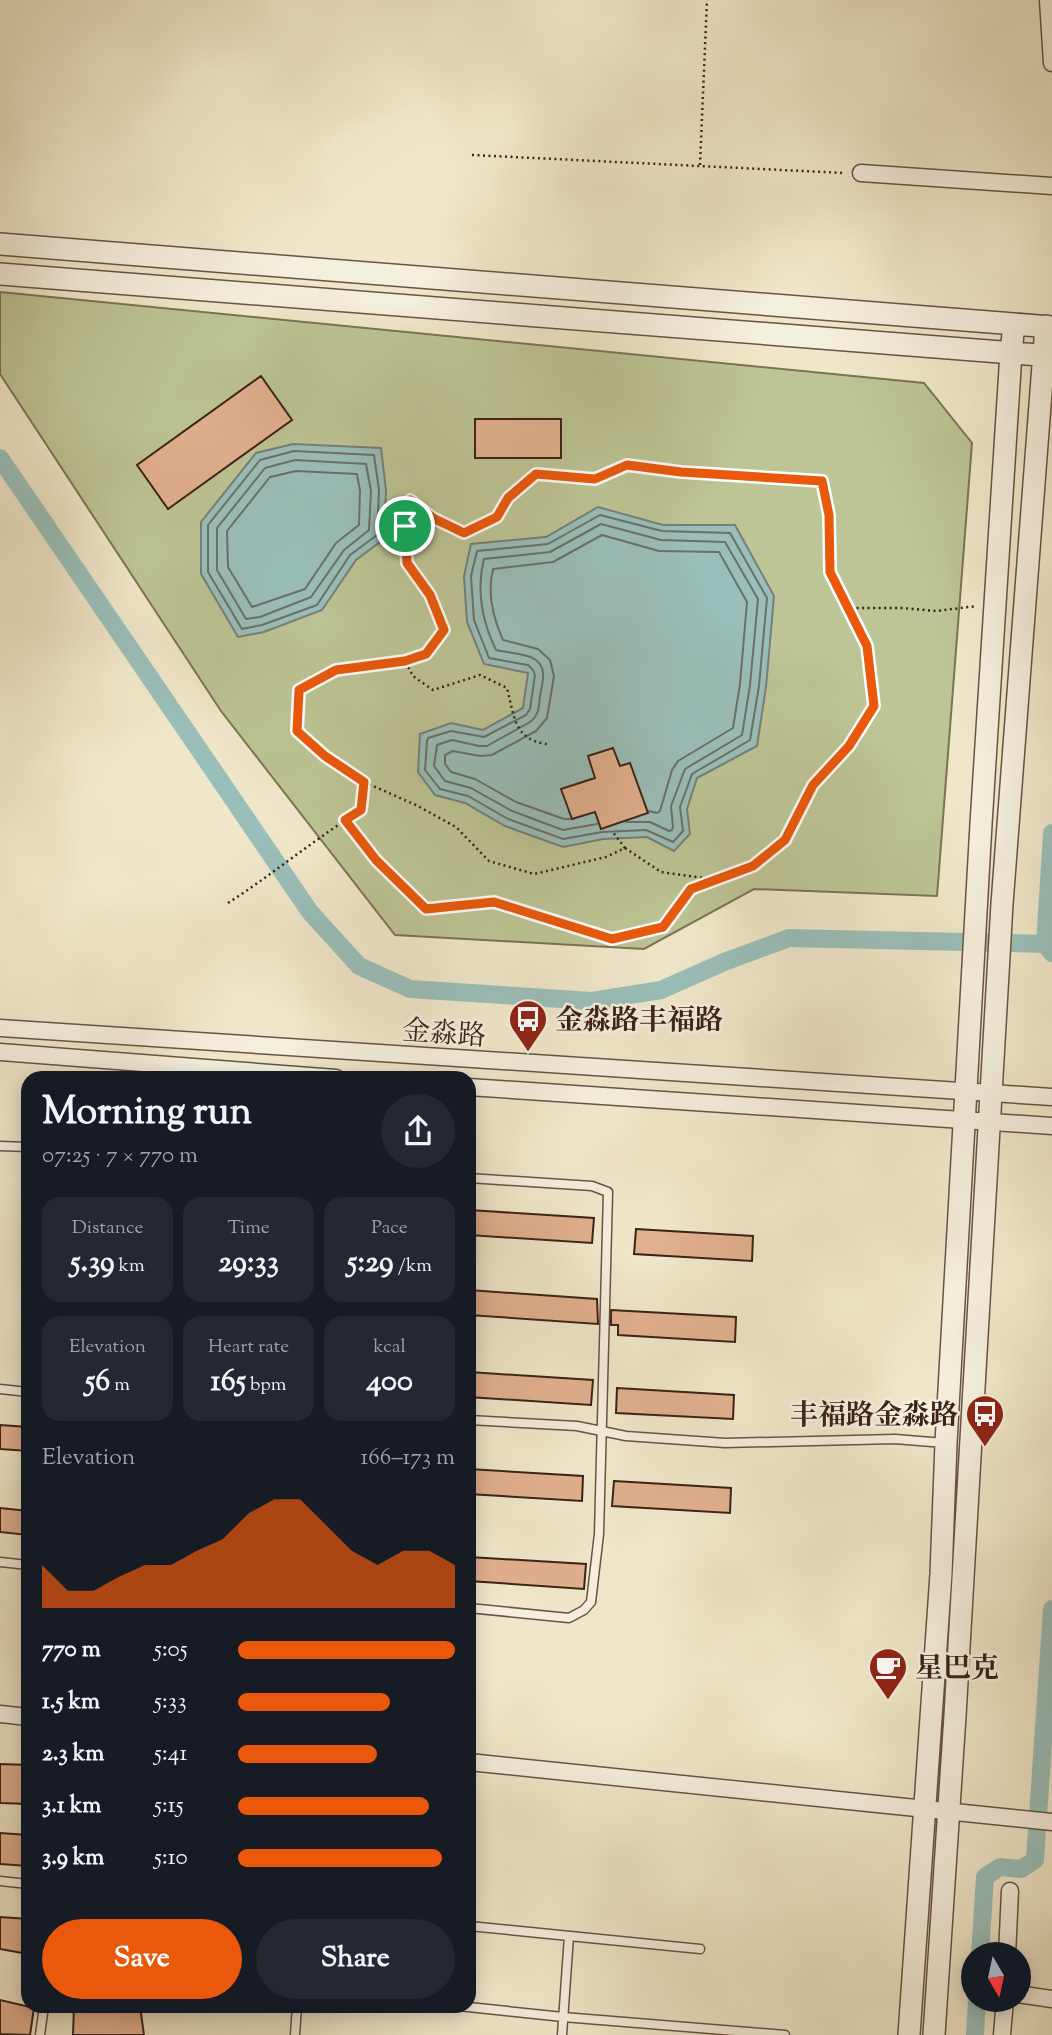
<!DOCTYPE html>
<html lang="en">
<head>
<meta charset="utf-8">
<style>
  body { margin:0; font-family:"Sorts Mill Goudy","Noto Serif SC",serif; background:#242831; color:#f1f3f6; height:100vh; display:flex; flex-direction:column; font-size:26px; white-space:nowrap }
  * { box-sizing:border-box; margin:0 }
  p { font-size:23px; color:#9ea1a6 }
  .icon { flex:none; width:38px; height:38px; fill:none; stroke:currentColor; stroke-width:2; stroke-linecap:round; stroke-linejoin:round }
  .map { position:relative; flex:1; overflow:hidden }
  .drawer { position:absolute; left:21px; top:1071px; width:455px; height:942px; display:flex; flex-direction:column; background:#171b24; border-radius:21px; box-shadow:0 4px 18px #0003 }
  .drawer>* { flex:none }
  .needle { width:46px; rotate:171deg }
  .buttons { position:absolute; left:961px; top:1942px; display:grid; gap:14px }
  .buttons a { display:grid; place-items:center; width:70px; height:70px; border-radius:50%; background:#171b24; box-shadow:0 4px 18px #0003; font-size:35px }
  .pin { position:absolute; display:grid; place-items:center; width:60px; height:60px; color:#fff; margin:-30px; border:4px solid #fff; border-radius:50%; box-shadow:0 2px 7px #0007 }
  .round { display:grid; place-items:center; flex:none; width:74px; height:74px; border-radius:37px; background:#242831 }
  .head { display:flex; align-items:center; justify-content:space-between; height:119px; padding:0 21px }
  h1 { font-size:38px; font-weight:700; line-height:52px }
  .figures { display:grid; grid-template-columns:repeat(3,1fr); gap:10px; height:119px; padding:7px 21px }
  .figures div { display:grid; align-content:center; border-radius:18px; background:#242831; text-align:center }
  .figures b { font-size:30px; font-weight:700 }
  .figures small { font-size:19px; font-weight:400 }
  .figures p { font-size:19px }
  .chart { height:196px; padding:14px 21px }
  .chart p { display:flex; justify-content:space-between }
  .chart svg { width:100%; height:126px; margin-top:7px; fill:#ea580c; opacity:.7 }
  .primary-button { display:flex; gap:14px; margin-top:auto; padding:14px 21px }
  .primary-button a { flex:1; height:80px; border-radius:42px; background:#ea580c; color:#fff; font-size:28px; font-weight:700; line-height:80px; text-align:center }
  .primary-button a+a { background:#242831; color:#f1f3f6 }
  ul { padding:0 21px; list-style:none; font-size:23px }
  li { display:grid; grid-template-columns:112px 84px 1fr; align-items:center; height:52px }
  li i { height:18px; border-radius:9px; background:#ea580c }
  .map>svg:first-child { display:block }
  .green { fill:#bdc495; stroke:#7c7357; stroke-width:2 }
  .water { fill:#9abfba; stroke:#74807a; stroke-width:2 }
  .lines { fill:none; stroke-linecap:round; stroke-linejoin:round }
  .shore { stroke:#6a706a; stroke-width:2 }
  .canal { stroke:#9abfba; stroke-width:18 }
  .building { fill:#e2b08f; stroke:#3b2219; stroke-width:2 }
  .service-casing { stroke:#685345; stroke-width:11 }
  .minor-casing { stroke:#685345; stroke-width:19 }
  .tertiary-casing { stroke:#685345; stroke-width:24 }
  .path { stroke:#3b2219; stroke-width:2.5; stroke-dasharray:2 3.5; stroke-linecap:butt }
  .service { stroke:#f5efdd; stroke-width:8 }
  .minor { stroke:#f5efdd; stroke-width:16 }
  .tertiary { stroke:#f5efdd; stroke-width:21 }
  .route-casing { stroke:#fff; stroke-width:14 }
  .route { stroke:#ea580c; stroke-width:9 }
  .labels { text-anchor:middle; stroke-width:5; stroke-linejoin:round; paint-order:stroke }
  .poi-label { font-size:28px; font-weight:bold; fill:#3b2219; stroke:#f5efdd; text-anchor:start }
  .street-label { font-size:28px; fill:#3b2219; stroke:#f5efdd }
</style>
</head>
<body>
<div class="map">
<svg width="1052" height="2035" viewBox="0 0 1052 2035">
  <rect width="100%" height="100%" fill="#f0e7ca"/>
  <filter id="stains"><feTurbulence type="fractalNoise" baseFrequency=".00286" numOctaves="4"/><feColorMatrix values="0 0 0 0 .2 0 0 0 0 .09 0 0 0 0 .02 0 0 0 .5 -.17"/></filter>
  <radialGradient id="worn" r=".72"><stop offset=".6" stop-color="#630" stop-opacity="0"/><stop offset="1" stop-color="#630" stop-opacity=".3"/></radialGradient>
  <path class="green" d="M0,292L924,383L972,443L937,896L754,889L644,949L395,935L221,711L0,374Z"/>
  <path class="water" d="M293,444L381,448L386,490L384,539L356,560L322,610L264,632L238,637L201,574V522L256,453Z
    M598,507L663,525H735L774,596L766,687L757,746L697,778L687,809L690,834L674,851L647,837L603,839L563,847L505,826L465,803L435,795L418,772L420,734L451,723L483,730L523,708L528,673L484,664L467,622L464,576L471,544L546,537Z"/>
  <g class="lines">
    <path class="shore" d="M294,451L374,455L379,490L377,535L350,555L317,605L262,625L242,629L208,572V525L260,460Z
      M295,460L366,464L371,491L369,530L344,550L311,597L260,617L246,619L217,570V528L265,468Z
      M296,471L357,474L360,491L359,525L336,543L305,589L252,607L228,567L227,531L270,477Z
      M600,515L662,531L730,533L767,598L759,686L750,740L692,774L680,807L683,831L673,842L646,830L602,832L563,839L508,819L468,796L440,789L425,770L427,741L428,738L451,731L484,737L526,715L530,709L535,675L533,670L528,665L489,658L474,620L471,576L477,551L548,544Z
      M570,819H564L516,802L475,779L451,772L445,764V755L453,751L480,756L492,755L536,731L547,718L554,676L550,660L538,649L503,640C493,618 487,593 493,569L553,562L602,535L659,551L719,552L747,602L740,684L733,728L678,761L672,770L660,811L657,813L649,811
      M597,824L563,830L512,811L471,788L445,781L434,766L437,745L452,740L479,746H487L530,722C539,715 539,707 540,696C541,689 544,681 543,673C542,652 511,654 496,650C482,621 476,591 484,559L550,552L601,524L661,540L725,542L758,599L750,685L742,735L685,769L671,806L673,827L672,830L669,831L650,822H626"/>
    <path class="canal" d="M0,458L310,912L359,966L410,989L592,1001L661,990L724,962L789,938L1045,944L1052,948
      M1052,833L1045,944L1052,953
      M980,1955L985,1877L1000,1867L1021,1869L1035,1860L1052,1609
      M975,2035L977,2000"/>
  </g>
  <path class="building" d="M261,376L292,420L168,509L137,465Z
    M475,419H561V458H475Z
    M613,748L620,766L630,763L648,813L601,829L595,812L572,819L561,789L595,778L588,756Z
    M469,1210L594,1218L592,1243L469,1235Z
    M636,1229L753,1236L752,1261L634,1254Z
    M469,1290L597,1299L598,1324L469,1315Z
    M611,1310L736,1317L735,1342L618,1335V1325H611Z
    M469,1372L593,1380L591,1405L469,1397Z
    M617,1388L734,1395L733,1419L616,1413Z
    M0,1425L28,1427V1451L0,1449Z
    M469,1469L583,1476L582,1501L469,1494Z
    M614,1481L731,1488L730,1513L612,1506Z
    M0,1508L28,1511V1535L0,1532Z
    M469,1557L586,1564L584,1589L469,1581Z
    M0,1764L28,1765V1804L0,1803Z
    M0,1833L28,1835V1866L0,1864Z
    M0,1917L28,1919V1954L0,1949Z
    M0,2000L34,2008L30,2035L0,2034Z
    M74,2006H140L144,2035H73Z"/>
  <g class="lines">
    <defs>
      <path id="service" d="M0,1146L28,1147
        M469,1178L592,1186L608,1192L599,1534L591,1602L584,1610L569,1618L469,1608
        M0,1389L28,1392
        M469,1420L577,1426L626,1436L725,1443L895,1439L944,1443
        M0,1562L28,1565
        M0,1881L28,1884
        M469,1926L700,1949
        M459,2006L563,2017L785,2035
        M40,2035L44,2006
        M295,2035L297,2006
        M562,2035L569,1936"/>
      <path id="minor" d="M1048,0L1052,63
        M861,173L1052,186
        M0,1028L1052,1097
        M0,1052L336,1078
        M469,1087L1052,1126
        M0,1714L28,1717
        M469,1762L1052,1822
        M1007,1955L1010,1891
        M1018,1994L1052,1999
        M1002,2035L1005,2000"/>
      <path id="tertiary" d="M0,244L1052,327
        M0,274L1052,356
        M909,2035L941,1574L946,1443L981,824L1011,353L1014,324
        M934,2035L955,1716L1002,904L1046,326"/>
    </defs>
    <use href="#service" class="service-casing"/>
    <use href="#minor" class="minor-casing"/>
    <use href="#tertiary" class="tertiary-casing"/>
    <path class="path" d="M472,155L844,173
      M700,165L707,0
      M405,661L426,654L444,630L431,595L407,563L405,526L410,501L433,518L464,533L497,517L507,498L535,474L595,479L627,465L681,472L822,481L829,515L830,572L849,608H903L936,611L977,606
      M364,782L416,805L456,827L489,861L534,874L606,857L625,848L612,831
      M345,820L376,860L426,909L494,902L612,939L663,927L691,889L753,866L784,840L813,785L849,746L875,706L867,646L849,608
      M625,848L661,872L711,879
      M228,903C273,874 315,839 361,810L364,782L325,756L297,731L299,690L336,670L405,661L413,676L433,690L480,675L507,688C514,715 514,741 548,744"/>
    <use href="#service" class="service"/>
    <use href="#minor" class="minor"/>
    <use href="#tertiary" class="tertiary"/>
  </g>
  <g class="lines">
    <defs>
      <path id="route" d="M627,465L681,472L822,481L829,515L830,572L867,646L874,706L849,746L813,785L785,840L753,866L691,889L663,927L612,939L494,902L426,909L376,860L345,820L361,810L364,782L325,756L297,731L299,690L336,670L405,661L426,654L444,630L430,595L407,563L405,526L410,500L433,518L464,533L497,517L508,498L536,474L595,479Z"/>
    </defs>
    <use href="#route" class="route-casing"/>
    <use href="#route" class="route"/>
  </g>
  <defs>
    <symbol id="bus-pin" viewBox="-11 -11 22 30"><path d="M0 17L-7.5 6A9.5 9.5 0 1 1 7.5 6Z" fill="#8f2418" stroke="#f5efdd"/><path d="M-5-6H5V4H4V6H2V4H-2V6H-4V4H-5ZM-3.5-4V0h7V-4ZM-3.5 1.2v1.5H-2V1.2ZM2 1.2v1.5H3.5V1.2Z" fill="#fff"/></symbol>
    <symbol id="cafe-pin" viewBox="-11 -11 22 30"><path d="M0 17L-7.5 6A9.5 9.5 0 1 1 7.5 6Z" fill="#8f2418" stroke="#f5efdd"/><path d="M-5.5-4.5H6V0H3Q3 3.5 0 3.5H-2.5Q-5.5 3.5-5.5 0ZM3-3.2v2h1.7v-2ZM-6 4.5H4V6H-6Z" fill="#fff"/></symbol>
  </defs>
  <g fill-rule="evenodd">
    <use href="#bus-pin" x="506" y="997" width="44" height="60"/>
    <use href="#bus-pin" x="963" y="1392" width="44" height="60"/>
    <use href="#cafe-pin" x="866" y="1645" width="44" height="60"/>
  </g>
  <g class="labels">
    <g class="poi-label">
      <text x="555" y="1029">金淼路丰福路</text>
      <text x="958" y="1424" text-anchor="end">丰福路金淼路</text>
      <text x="915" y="1677">星巴克</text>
    </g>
    <g class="street-label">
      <text transform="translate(444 1032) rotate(4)" y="10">金淼路</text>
    </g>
  </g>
  <rect width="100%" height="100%" filter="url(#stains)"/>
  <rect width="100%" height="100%" fill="url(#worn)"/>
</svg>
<div class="buttons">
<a><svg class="needle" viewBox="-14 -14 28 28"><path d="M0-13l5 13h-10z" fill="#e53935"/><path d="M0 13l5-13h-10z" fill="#9ea1a6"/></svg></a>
</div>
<div class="pin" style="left:405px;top:526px;background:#1e9e55"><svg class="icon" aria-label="arrive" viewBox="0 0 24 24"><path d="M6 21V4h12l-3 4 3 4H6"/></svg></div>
<section class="drawer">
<div class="head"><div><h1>Morning run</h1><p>07:25 · 7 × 770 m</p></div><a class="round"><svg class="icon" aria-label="share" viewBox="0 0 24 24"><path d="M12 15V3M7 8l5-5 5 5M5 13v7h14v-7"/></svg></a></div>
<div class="figures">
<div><p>Distance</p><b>5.39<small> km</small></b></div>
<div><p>Time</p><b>29:33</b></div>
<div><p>Pace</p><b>5:29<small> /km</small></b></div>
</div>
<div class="figures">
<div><p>Elevation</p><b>56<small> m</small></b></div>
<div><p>Heart rate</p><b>165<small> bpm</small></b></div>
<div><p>kcal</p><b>400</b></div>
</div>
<div class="chart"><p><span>Elevation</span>166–173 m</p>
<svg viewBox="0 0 160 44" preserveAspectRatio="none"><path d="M0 44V29L10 38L20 38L30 33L40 29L50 29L60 24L70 20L80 11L90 6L100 6L110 15L120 24L130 29L140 24L150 24L160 29V44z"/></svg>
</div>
<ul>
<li><b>770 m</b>5:05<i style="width:100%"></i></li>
<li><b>1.5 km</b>5:33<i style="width:70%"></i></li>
<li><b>2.3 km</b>5:41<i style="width:64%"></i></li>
<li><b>3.1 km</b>5:15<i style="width:88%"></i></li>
<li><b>3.9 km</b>5:10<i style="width:94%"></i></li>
</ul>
<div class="primary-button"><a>Save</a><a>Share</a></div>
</section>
</div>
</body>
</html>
